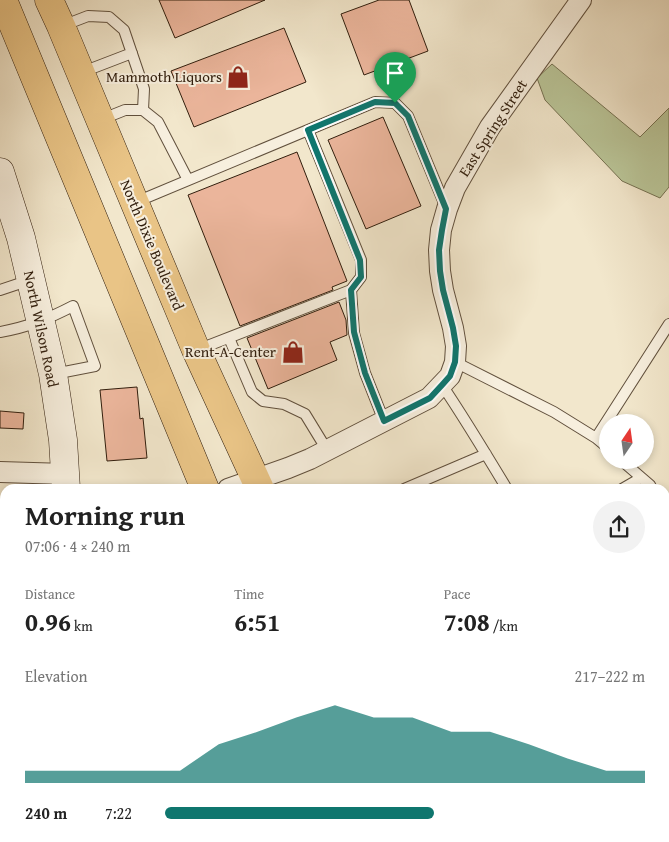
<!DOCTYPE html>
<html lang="en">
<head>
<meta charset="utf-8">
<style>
  body { margin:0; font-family:"Gentium Book Plus",serif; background:#f2f2f2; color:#222; height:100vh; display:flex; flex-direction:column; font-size:19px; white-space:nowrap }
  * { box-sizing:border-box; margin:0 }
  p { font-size:16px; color:#767676 }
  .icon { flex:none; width:28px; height:28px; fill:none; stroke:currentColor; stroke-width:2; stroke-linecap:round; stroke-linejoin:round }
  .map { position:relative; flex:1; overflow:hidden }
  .panel { position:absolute; left:0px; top:484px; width:670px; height:359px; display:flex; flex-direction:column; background:#fff; border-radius:15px 15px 0 0; box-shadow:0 2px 8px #0003 }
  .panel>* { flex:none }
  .needle { width:32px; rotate:13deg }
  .tools { position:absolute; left:599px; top:414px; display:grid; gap:10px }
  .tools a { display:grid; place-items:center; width:55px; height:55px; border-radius:50%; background:#fff; box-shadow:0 2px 8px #0003; font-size:25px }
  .pin { position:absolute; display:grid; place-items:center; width:42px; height:42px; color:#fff; margin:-51px -21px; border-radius:50% 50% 50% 0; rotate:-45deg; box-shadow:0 0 5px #0007 }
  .pin .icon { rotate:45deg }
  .round { display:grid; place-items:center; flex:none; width:52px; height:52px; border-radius:26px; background:#f2f2f2 }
  .head { display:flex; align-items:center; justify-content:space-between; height:85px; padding:0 25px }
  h1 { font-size:28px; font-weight:600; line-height:38px }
  .metrics { display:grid; grid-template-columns:repeat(3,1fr); gap:8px; height:85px; padding:5px 25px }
  .metrics div { display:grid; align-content:center }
  .metrics b { font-size:25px; font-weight:600 }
  .metrics small { font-size:14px; font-weight:400 }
  .metrics p { font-size:14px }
  .chart { height:140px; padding:10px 25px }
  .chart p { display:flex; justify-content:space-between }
  .chart svg { width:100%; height:90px; margin-top:5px; fill:#0f766e; opacity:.7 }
  ul { padding:0 25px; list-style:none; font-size:16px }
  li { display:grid; grid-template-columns:80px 60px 1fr; align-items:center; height:38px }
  li i { height:12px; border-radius:6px; background:#0f766e }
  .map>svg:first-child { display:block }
  .green { fill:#bac598; stroke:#767252 }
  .building { fill:#ebb59b; stroke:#311e0d }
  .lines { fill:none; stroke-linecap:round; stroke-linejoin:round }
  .lane-casing { stroke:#61503d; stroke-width:12 }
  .street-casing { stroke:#61503d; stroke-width:22 }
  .secondary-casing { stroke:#311e0d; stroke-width:29 }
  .highway-casing { stroke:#311e0d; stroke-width:29 }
  .lane { stroke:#f7efde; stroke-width:10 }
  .street { stroke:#f7efde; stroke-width:20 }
  .secondary { stroke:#f7efde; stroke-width:28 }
  .highway { stroke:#e9c486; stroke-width:28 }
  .route-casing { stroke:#fff; stroke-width:10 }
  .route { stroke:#0f766e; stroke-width:6 }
  .labels { text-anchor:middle; stroke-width:4; stroke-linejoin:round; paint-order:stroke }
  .poi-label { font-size:15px; fill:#311e0d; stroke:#f7efde; text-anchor:end }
  .street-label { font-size:15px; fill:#311e0d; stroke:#f7efde }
</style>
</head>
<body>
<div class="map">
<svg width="669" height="842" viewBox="0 0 669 842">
  <rect width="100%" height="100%" fill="#f2e7cc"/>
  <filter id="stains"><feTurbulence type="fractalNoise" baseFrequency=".004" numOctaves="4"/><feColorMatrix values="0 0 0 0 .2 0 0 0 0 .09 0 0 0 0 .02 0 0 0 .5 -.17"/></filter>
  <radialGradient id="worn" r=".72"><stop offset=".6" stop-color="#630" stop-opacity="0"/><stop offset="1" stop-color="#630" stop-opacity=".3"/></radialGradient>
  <path class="green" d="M552,64L640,137L669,108V187L660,198L622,181L545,100L537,78Z
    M0,658L5,659V794L0,807Z"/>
  <path class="building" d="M159,0H265L175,38Z
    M379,0H409L428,51L364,75L341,14Z
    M284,28L306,82L194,127L171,71Z
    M383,117L421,206L366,229L328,140Z
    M297,152L347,281L332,287L333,290L240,326L188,195Z
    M339,302L346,320L347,335L330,342L337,360L268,389L247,338Z
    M137,387L140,419L143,418L147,458L107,461L100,390Z
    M0,411L24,413L23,429L0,428Z"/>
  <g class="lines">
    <defs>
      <path id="lane" d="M62,26L88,16L109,17L124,30L144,89L143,110
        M80,73L132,53
        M100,120L125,110H143L158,122L188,180
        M136,202L375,102L395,103L408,116L446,208
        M0,290L30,280
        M351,290L354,333L365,373L384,421
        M0,332C28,327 48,319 73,306L95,366L54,374
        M229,338L252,392L263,401L284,404L305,414L327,450
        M197,350L351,290L361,277V260L308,130
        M455,362L554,412L596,438L608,448
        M442,385C465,419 486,454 507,489
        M596,438L669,324
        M621,460L650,485L652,489
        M404,489L486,454
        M622,489L641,478
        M665,518L669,527
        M665,660L669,668
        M665,697L669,695
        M665,723L669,722
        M273,838L274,842
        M145,842L148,838
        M480,842L483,838"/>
      <path id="street" d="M0,472L66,474
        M228,489L288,468L310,459L429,398L450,376L455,362L456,346L453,328L443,290L440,271L439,250L441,230L447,209L455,188L490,127L581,0"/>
      <path id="secondary" d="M0,172L21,238L53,374L63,440L66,489
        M34,842L36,838"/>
      <path id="highway" d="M3,0L205,489
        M49,0L61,26L196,350L260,489
        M351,838L353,842
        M407,838L409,842"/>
    </defs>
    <use href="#lane" class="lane-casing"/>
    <use href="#street" class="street-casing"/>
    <use href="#secondary" class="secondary-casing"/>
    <use href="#highway" class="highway-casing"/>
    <use href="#lane" class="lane"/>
    <use href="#street" class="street"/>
    <use href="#secondary" class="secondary"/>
    <use href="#highway" class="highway"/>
  </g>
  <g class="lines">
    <defs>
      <path id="route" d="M375,102L395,103L408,116L446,209L442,230L439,250L440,271L443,290L453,328L456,346L455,362L450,376L442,385L430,398L384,421L365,373L354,332L351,290L361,277L360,260L308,130Z"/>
    </defs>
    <use href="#route" class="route-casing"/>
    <use href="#route" class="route"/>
  </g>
  <defs>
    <symbol id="shop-bare" viewBox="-9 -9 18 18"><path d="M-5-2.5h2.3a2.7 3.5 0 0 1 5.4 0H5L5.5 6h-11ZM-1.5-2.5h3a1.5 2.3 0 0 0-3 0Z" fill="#8f2418" stroke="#f7efde" stroke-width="2.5" paint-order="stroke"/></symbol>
  </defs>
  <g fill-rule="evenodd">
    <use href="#shop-bare" x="222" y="61" width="32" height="32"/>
    <use href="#shop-bare" x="277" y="336" width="32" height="32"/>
  </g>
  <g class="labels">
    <g class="poi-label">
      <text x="222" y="82">Mammoth Liquors</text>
      <text x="276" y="357">Rent-A-Center</text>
    </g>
    <g class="street-label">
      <text transform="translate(493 128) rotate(-57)" y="5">East Spring Street</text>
      <text transform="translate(152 245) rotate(67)" y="5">North Dixie Boulevard</text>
      <text transform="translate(41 329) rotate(78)" y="5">North Wilson Road</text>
    </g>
  </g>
  <rect width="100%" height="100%" filter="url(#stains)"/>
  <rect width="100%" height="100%" fill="url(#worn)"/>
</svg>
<div class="tools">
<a><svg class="needle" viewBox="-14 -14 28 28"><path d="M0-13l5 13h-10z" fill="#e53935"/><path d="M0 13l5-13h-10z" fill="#767676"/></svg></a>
</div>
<div class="pin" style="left:395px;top:103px;background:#1e9e55"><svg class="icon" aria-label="arrive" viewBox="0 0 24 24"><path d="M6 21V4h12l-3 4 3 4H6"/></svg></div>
<section class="panel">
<div class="head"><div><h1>Morning run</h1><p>07:06 · 4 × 240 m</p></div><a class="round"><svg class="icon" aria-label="share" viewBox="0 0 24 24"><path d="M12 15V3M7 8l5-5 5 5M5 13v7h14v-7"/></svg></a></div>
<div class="metrics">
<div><p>Distance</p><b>0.96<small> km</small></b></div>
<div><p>Time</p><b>6:51</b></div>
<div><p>Pace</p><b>7:08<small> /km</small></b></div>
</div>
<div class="chart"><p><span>Elevation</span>217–222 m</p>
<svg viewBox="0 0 160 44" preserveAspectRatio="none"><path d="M0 44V38L10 38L20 38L30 38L40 38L50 25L60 19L70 12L80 6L90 12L100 12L110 19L120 19L130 25L140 32L150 38L160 38V44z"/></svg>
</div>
<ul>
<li><b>240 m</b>7:22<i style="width:56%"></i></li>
</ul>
</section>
</div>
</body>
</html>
